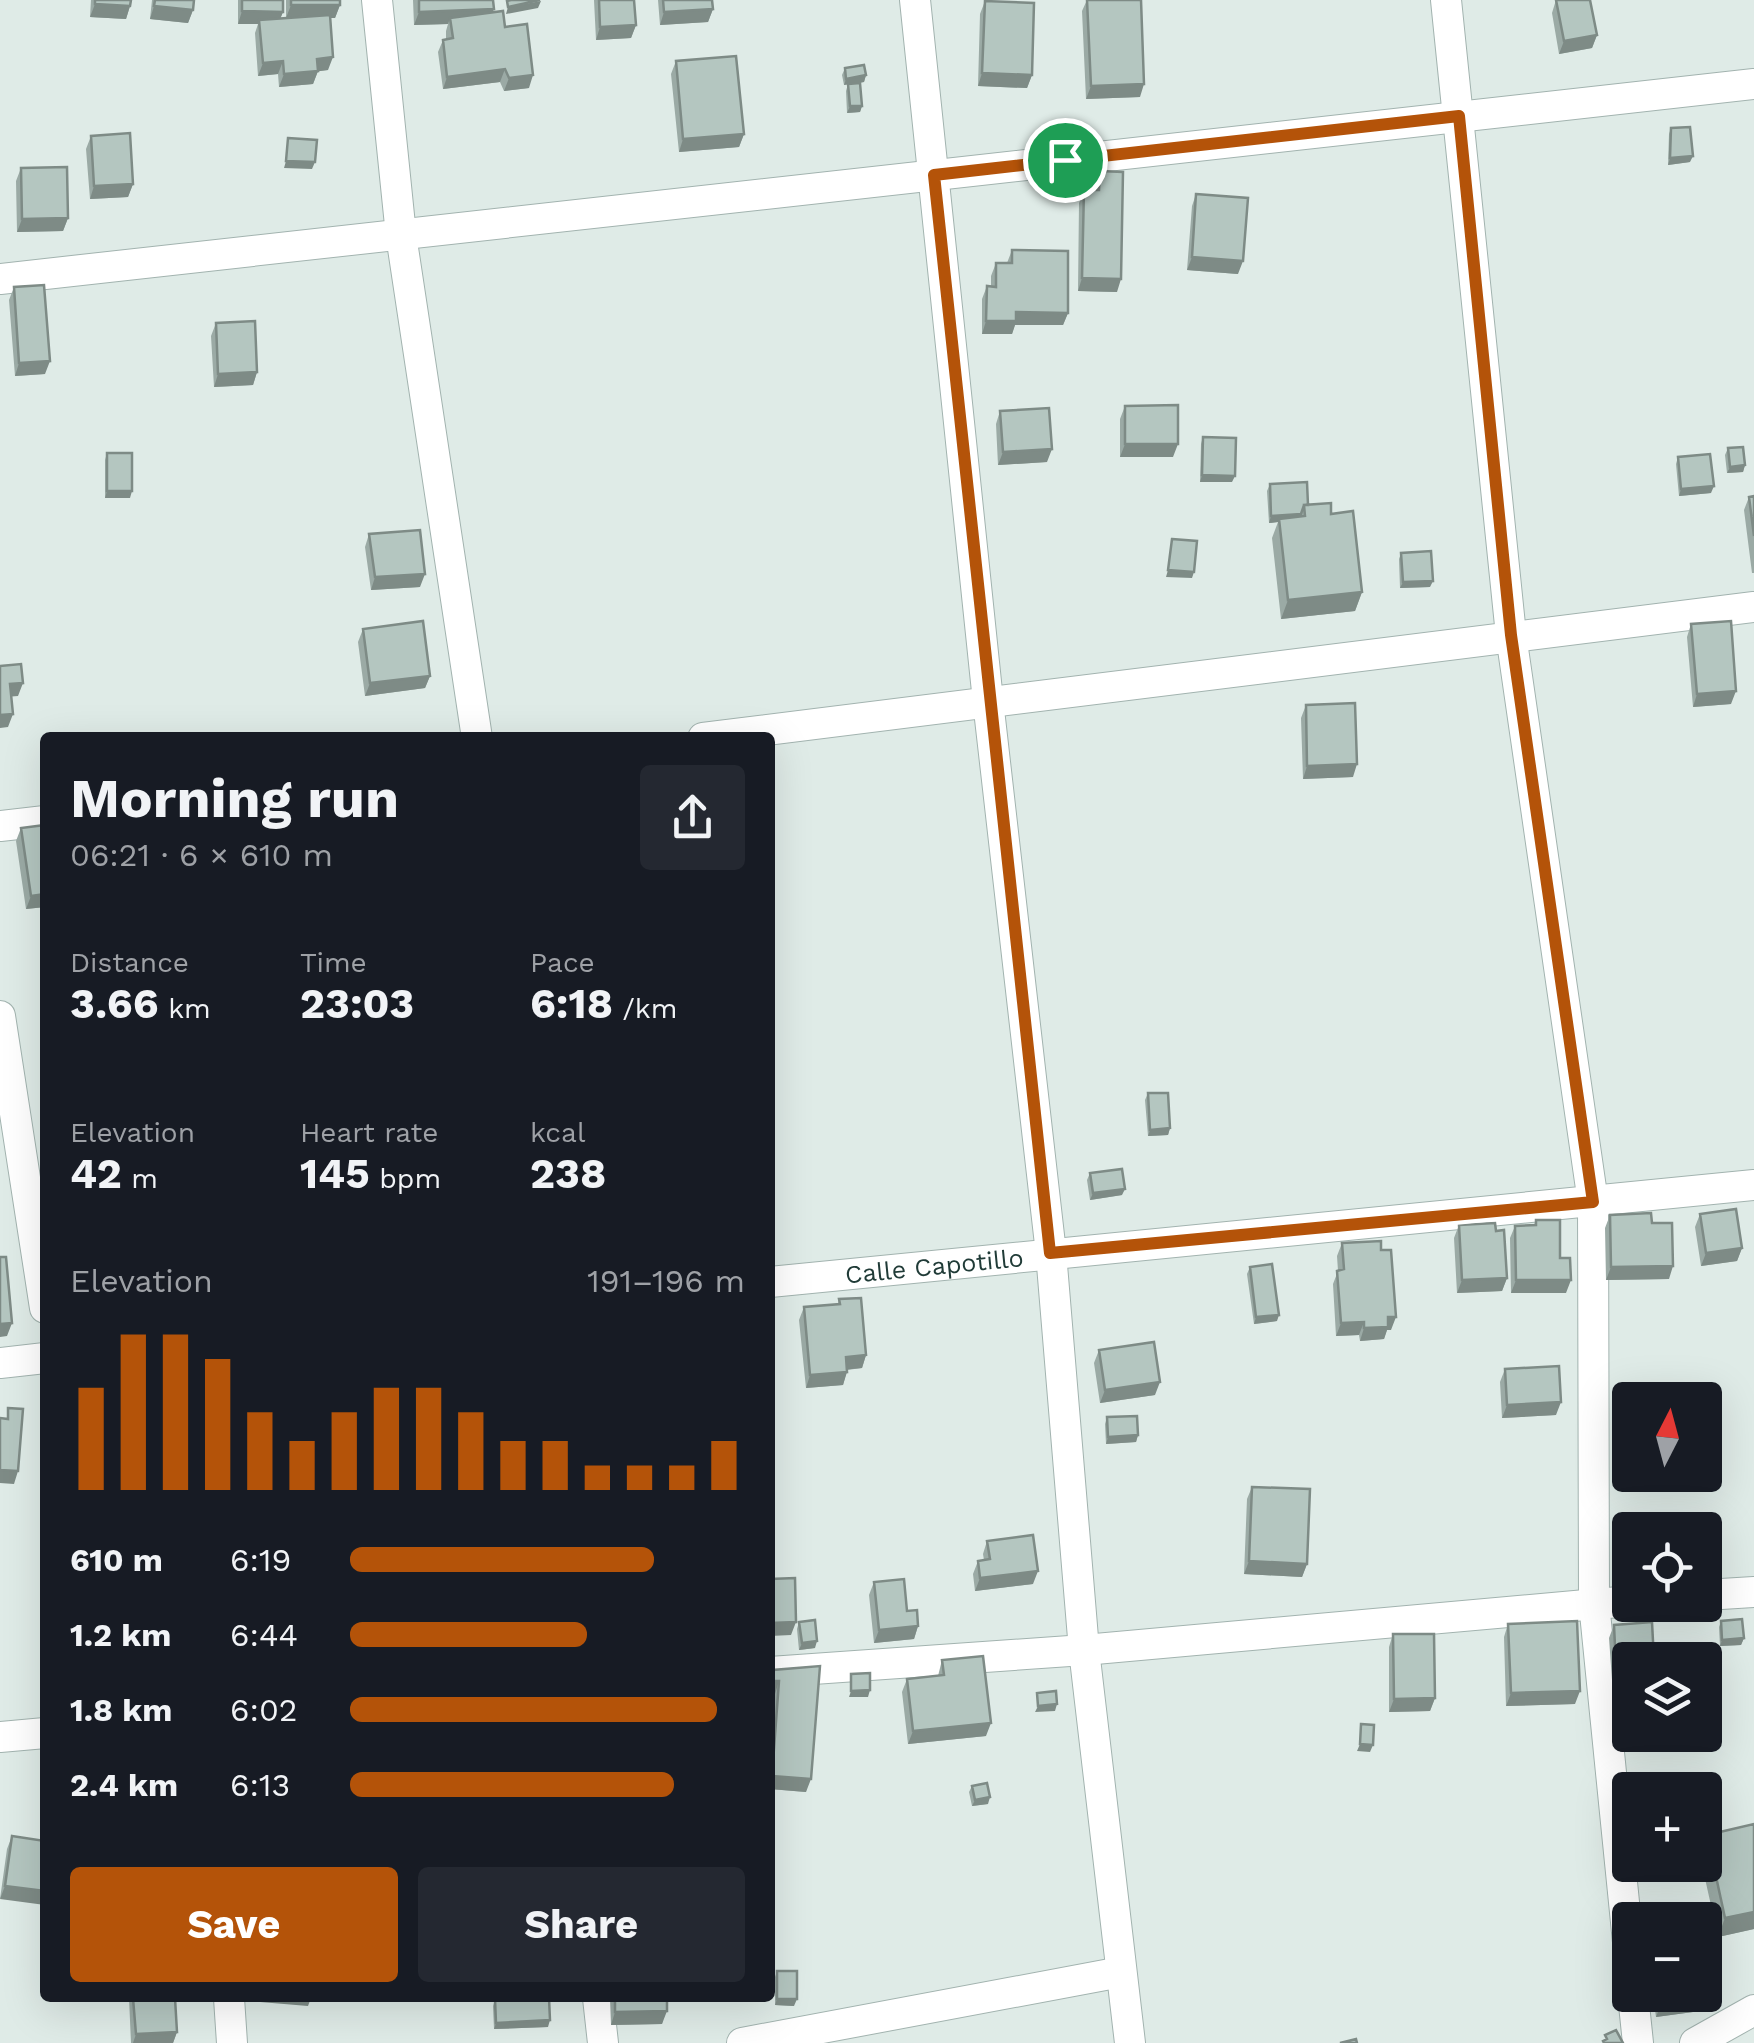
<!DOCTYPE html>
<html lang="en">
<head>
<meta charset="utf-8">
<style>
  body { margin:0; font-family:"Work Sans",sans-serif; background:#242831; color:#f1f3f6; height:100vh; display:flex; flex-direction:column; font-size:38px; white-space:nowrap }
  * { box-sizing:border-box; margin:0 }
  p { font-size:32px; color:#9ea1a6 }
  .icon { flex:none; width:55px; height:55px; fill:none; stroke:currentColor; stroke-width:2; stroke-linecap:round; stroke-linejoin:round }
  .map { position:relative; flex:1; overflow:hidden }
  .sheet { position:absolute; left:40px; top:732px; width:735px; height:1270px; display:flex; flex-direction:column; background:#171b24; border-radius:10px; box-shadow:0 10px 40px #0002 }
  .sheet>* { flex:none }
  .needle { width:65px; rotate:6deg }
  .fabs { position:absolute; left:1612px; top:1382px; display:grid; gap:20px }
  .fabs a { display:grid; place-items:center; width:110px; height:110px; border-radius:10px; background:#171b24; box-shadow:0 10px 40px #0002; font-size:50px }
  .pin { position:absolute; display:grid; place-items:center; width:85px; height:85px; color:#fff; margin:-42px; border:5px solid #fff; border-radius:50%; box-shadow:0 2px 10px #0007 }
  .round { display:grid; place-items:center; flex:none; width:105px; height:105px; border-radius:10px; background:#242831 }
  .headline { display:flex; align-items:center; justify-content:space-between; height:170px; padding:0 30px }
  h1 { font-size:55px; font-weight:700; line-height:75px }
  .stats { display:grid; grid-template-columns:repeat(3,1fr); gap:15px; height:170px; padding:10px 30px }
  .stats div { display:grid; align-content:center }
  .stats b { font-size:42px; font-weight:700 }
  .stats small { font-size:28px; font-weight:400 }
  .stats p { font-size:28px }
  .chart { height:280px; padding:20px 30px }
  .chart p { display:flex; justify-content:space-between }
  .chart svg { width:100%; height:180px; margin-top:10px; stroke:#b45309; stroke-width:6 }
  .cta { display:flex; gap:20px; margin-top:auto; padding:20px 30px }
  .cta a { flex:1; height:115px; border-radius:10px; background:#b45309; color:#fff; font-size:40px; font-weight:700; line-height:115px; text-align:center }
  .cta a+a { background:#242831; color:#f1f3f6 }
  ul { padding:0 30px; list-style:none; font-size:32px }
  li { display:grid; grid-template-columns:160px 120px 1fr; align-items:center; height:75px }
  li i { height:25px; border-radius:12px; background:#b45309 }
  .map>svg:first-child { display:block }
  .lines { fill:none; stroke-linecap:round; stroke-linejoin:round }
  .minor-casing { stroke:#a2b3af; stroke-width:32 }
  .minor { stroke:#fff; stroke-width:30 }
  .wall { fill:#9baaa5 }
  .shaded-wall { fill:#7e8b86 }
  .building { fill:#b4c6c0; stroke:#7e8b86; stroke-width:2.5 }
  .route-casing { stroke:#fff; stroke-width:20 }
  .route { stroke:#b45309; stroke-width:12 }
  .labels { text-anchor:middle; stroke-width:9; stroke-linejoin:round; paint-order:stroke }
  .street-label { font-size:25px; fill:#203b37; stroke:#eff7f4 }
</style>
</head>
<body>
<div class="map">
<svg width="1754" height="2043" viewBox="0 0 1754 2043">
  <rect width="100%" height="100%" fill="#dfebe7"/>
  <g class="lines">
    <defs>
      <g id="minor">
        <path d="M377,0L401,235L477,738"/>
        <path d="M915,0L988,701L1051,1253L1084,1650L1130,2043"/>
        <path d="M1446,0L1511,635L1593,1202L1594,1603L1630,1962"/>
        <path d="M0,279L1754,84"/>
        <path d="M703,738L1754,607"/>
        <path d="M0,826L45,821"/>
        <path d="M0,1016L45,1308"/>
        <path id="s1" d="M770,1282L1754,1185"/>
        <path d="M0,1363L45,1358"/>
        <path d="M1705,1595L1754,1592"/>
        <path d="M770,1672L1084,1650L1630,1601"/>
        <path d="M0,1737L45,1733"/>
        <path d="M1633,1995L1638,2043"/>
        <path d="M229,1998L232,2043"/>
        <path d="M598,1998L603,2043"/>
        <path d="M742,2043L1121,1972"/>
        <path d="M1695,2043L1754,2010"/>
      </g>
    </defs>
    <use href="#minor" class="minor-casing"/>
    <use href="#minor" class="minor"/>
  </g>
  <path class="wall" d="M91,0H131L130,6L126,19L90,17Z
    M152,0H194L193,10L188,23L150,19Z
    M238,0H283V12L280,19L286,18V0H340V5L335,18H330L328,70L318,71L313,84L279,87L278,74L258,76L255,33L258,24H238Z
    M413,0H493L492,13L505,27L529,88L504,91L500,82L443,89L438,52L443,40L446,39V31L448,24L414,25Z
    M594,0H634L636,25L631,38L596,40Z
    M658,0H712L713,9L708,22L660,25Z
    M1087,0L1140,97L1086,99L1082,11Z
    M1556,0L1597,35L1592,48L1559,54L1552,13Z
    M985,1L1032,75L1027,88L978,86L980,14Z
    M676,61L744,134L739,147L679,152L671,74Z
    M845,68L866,75L864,82L853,84L862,106L860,112L847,113L846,91L848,84L844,85L842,75Z
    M1671,128L1690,162L1668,165L1669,134Z
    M91,136L133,184L128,197L90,199L86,149Z
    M21,168L68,218L63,231L17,232L16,181Z
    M1100,171L1117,292L1078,291L1079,203L1084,190H1095V184Z
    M1196,194L1238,274L1187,270L1192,206Z
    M1012,250L1068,313L1063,325H1015L1012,334H982V299L987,286L991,287V276L996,263H1007Z
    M14,287L45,374L15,376L9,300Z
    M216,323L257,372L253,385L214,387L211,336Z
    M1125,406L1173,457H1120V419Z
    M1000,411L1047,462L998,465L996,424Z
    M1203,437L1232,482H1200L1201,444Z
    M1728,448L1745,465L1743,472L1727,473L1725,455Z
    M107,453L130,498H105V460Z
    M1678,457L1711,493L1679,496L1676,464Z
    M1270,484L1308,505L1331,514L1362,592L1355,611L1281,619L1272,538L1278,522L1269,523L1267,491Z
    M1754,496V573H1752L1744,510L1749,497Z
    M369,534L420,587L371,590L365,547Z
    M1401,553L1430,587L1400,588L1399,559Z
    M1691,624L1731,704L1693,707L1687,637Z
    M363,629L430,676L425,688L365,696L358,642Z
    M1306,705L1353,777L1303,779L1301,718Z
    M45,825V907L26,909L16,841L21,828Z
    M45,1050V1105L40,1063Z
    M1148,1093L1170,1128L1168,1135L1148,1136L1145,1100Z
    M1090,1173L1122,1195L1090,1200L1087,1180Z
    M1700,1214L1742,1248L1737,1261L1701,1266L1695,1227Z
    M1610,1215L1652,1223L1669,1279L1606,1280L1605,1228Z
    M1536,1220L1560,1258L1566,1293H1511L1510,1238L1515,1226L1534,1225Z
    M1459,1225L1496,1231L1507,1278L1502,1291L1457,1293L1454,1238Z
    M1342,1243L1391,1330H1387L1384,1339L1360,1341L1359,1335L1336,1336L1333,1284L1338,1271L1337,1256Z
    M1250,1267L1277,1321L1254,1324L1247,1274Z
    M839,1299L866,1355L862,1368L847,1370L843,1385L806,1388L799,1320L804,1307L838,1304Z
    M1099,1350L1155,1395L1100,1403L1094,1363Z
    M1505,1369L1556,1415L1502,1418L1500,1382Z
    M1107,1417L1138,1435L1136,1442L1106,1444L1105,1424Z
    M1252,1487L1307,1564L1302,1577L1244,1574L1247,1499Z
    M987,1541L1033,1584L975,1591L973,1574L978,1561L984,1560L983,1554Z
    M874,1582L907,1611L918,1626L914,1639L874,1643L869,1595Z
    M1721,1621L1744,1638L1741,1645L1720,1646L1719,1627Z
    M799,1622L815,1648L799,1650L797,1629Z
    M1508,1624L1575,1704L1506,1706L1504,1637Z
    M1614,1625L1630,1660V1679L1612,1680L1609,1638Z
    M1393,1634L1435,1698L1430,1711L1389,1712V1647Z
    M942,1660L986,1736L908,1744L902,1692L907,1679L938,1676Z
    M820,1666L806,1792L770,1789V1750L775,1694H770V1678L773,1670Z
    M1620,1710L1658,1750L1620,1752L1617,1717Z
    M972,1786L988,1804L972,1806L969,1792Z
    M1707,1835L1754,1929L1718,1937L1702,1865H1705V1839Z
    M12,1836L45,1841L0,1899L7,1849Z
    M777,1971L794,2006L775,2005V1977Z
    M1653,1995H1697L1698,1999L1693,2012L1656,2017Z
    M129,1998H175L177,2032L173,2043H131Z
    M610,1998H667L662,2024L611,2025Z
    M495,1999L548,2027L494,2029L493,2006Z"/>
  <path class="shaded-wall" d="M541,1L538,8L506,14L508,7Z
    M95,4L130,6L126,19L90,17Z
    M291,5H340L335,18H286Z
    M154,6L193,10L188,23L150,19Z
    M494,9L489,22L450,18L448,24L414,25L419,12Z
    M713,9L708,22L660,25L664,12Z
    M242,11L283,12L278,24L259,20L258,24H238Z
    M636,25L631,38L596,40L600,27Z
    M1597,35L1592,48L1559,54L1564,41Z
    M333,57L328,70L313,72L317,59Z
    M283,61L278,74L258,76L263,63Z
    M505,69L500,82L443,89L447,77Z
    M318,71L313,84L279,87L284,74Z
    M982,73L1032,75L1027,88L978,86Z
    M533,75L529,88L504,91L509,78Z
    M866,75L864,82L844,85L846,79Z
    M1144,84L1140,97L1086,99L1091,86Z
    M850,106H862L860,112L847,113Z
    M744,134L739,147L679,152L683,139Z
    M1693,156L1690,162L1668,165L1670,158Z
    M286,161L315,162L312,169L284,168Z
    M133,184L128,197L90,199L94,186Z
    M68,218L63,231L17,232L22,219Z
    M1192,257L1243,261L1238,274L1187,270Z
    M1082,278L1121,279L1117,292L1078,291Z
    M1016,312L1068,313L1063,325H1015L1012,334H982L986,321Z
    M50,361L45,374L15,376L19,363Z
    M257,372L253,385L214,387L218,374Z
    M1125,444H1178L1173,457H1120Z
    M1052,449L1047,462L998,465L1003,452Z
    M1745,465L1743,472L1727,473L1730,467Z
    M1202,475L1235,476L1232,482H1200Z
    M1714,486L1711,493L1679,496L1681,489Z
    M107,491H132L130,498H105Z
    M1301,514L1299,521L1279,519L1278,522L1269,523L1271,516Z
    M1168,570L1194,572L1192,578L1166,577Z
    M425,574L420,587L371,590L375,577Z
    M1433,581L1430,587L1400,588L1403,582Z
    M1362,592L1355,611L1281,619L1288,600Z
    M430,676L425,688L365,696L370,683Z
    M23,683L18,696L5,697L10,684Z
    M1736,691L1731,704L1693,707L1697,694Z
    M13,714L8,727L0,728V715Z
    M1357,764L1353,777L1303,779L1307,766Z
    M45,894V907L26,909L31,896Z
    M1170,1128L1168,1135L1148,1136L1150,1130Z
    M1125,1189L1122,1195L1090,1200L1093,1193Z
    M1742,1248L1737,1261L1701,1266L1706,1253Z
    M1673,1266L1669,1279L1606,1280L1611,1267Z
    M1507,1278L1502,1291L1457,1293L1462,1280Z
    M1516,1280H1571L1566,1293H1511Z
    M1279,1315L1277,1321L1254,1324L1256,1317Z
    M1388,1317H1396L1391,1330H1387L1384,1339L1360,1341L1364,1328Z
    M1364,1322L1359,1335L1336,1336L1341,1323Z
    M12,1323L7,1336L0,1337V1324Z
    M866,1355L862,1368L842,1370L846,1357Z
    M847,1372L843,1385L806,1388L810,1375Z
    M1160,1382L1155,1395L1100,1403L1105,1390Z
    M1561,1402L1556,1415L1502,1418L1507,1405Z
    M1138,1435L1136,1442L1106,1444L1108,1437Z
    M0,1470L18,1471L14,1484L0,1483Z
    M1705,1560H1714L1712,1567L1705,1566Z
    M1249,1561L1307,1564L1302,1577L1244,1574Z
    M1038,1571L1033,1584L975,1591L980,1578Z
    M796,1622L791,1635L770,1636V1623Z
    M918,1626L914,1639L874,1643L879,1630Z
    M1744,1638L1741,1645L1720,1646L1722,1640Z
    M817,1641L815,1648L799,1650L802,1643Z
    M1630,1666V1679L1612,1680L1616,1667Z
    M772,1681H779L775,1694H770Z
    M870,1690L868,1697H849L851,1691Z
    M1580,1691L1575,1704L1506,1706L1511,1693Z
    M1435,1698L1430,1711L1389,1712L1394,1699Z
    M1057,1704L1055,1711L1035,1712L1038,1706Z
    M991,1723L986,1736L908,1744L913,1731Z
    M1660,1743L1658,1750L1620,1752L1622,1746Z
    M1360,1744L1373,1745L1370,1752L1357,1751Z
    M772,1776L811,1779L806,1792L770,1789Z
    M990,1797L988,1804L972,1806L975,1800Z
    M5,1886L45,1891V1905L0,1899Z
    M1754,1912V1929L1718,1937L1725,1918Z
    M53,1998H104L52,2001Z
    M262,1998H311L308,2006L260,2002Z
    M777,1999H797L794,2006L775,2005Z
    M1698,1999L1693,2012L1656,2017L1661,2004Z
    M667,2011L662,2024L611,2025L615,2012Z
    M550,2020L548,2027L494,2029L496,2023Z
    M177,2032L173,2043H133L136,2034Z"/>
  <path class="building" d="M95,0H131L130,6L95,4Z
    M155,0H194L193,10L154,6Z
    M242,0H283V12L242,11Z
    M291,0H340V5H291Z
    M419,0H493L494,9L419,12Z
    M540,0L508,7L507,1L511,0Z
    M599,0H634L636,25L600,27Z
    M663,0H712L713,9L664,12Z
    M1087,0H1141L1144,84L1091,86Z
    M1556,0H1590L1597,35L1564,41Z
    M985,1L1034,3L1032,75L982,73Z
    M503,11L505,27L527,24L533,75L509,78L505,69L447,77L443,40L453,38L450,18Z
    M330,15L333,57L317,59L318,71L284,74L283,61L263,63L259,20Z
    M736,56L744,134L683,139L676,61Z
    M864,65L866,75L846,79L845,68Z
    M860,83L862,106H850L848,84Z
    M1690,127L1693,156L1670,158L1671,128Z
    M130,133L133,184L94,186L91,136Z
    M288,138L317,140L315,162L286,161Z
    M67,167L68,218L22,219L21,168Z
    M1100,171L1123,172L1121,279L1082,278L1084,190H1099Z
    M1196,194L1248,198L1243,261L1192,257Z
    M1012,250L1068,251V313L1016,312V321H986L987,286L996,287V263H1012Z
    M44,285L50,361L19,363L14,287Z
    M255,321L257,372L218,374L216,323Z
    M1178,405V444H1125V406Z
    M1049,408L1052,449L1003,452L1000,411Z
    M1203,437L1236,438L1235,476L1202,475Z
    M1743,447L1745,465L1730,467L1728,448Z
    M107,453H132V491H107Z
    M1710,454L1714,486L1681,489L1678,457Z
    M1307,482L1308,505H1304L1301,514L1271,516L1270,484Z
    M1754,496V536L1749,497Z
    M1331,503V514L1353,511L1362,592L1288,600L1279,519L1305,516L1304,505Z
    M420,530L425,574L375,577L369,534Z
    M1172,539L1197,541L1194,572L1168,570Z
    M1431,551L1433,581L1403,582L1401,553Z
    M423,621L430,676L370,683L363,629Z
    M1731,621L1736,691L1697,694L1691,624Z
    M21,664L23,683L10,684L13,714L0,715V666Z
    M1355,703L1357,764L1307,766L1306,705Z
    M45,825V894L31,896L21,828Z
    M1148,1093H1168L1170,1128L1150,1130Z
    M1122,1169L1125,1189L1093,1193L1090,1173Z
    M1736,1209L1742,1248L1706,1253L1700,1214Z
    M1651,1213L1652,1223H1672L1673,1266L1611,1267L1610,1215Z
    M1536,1220H1560V1258H1570L1571,1280H1516L1515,1226L1536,1225Z
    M1495,1223L1496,1231L1504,1230L1507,1278L1462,1280L1459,1225Z
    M1381,1241V1250H1391L1396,1317H1388V1327L1364,1328V1322L1341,1323L1337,1271L1344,1269L1342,1243Z
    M0,1257H6L12,1323L0,1324Z
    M1272,1264L1279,1315L1256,1317L1250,1267Z
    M861,1298L866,1355L846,1357L847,1372L810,1375L804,1307L840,1304L839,1299Z
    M1154,1342L1160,1382L1105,1390L1099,1350Z
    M1559,1366L1561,1402L1507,1405L1505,1369Z
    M8,1408L23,1409L18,1471L0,1470V1418L8,1419Z
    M1137,1416L1138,1435L1108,1437L1107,1417Z
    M1252,1487L1310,1489L1307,1564L1249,1561Z
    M1033,1535L1038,1571L980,1578L978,1561L990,1559L987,1541Z
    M1705,1547H1715L1714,1560H1705Z
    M795,1578L796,1622L770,1623V1579Z
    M904,1579L907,1611L917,1610L918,1626L879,1630L874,1582Z
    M1742,1619L1744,1638L1722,1640L1721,1621Z
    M815,1620L817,1641L802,1643L799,1622Z
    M1577,1621L1580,1691L1511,1693L1508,1624Z
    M1652,1622L1654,1660H1630V1666L1616,1667L1614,1625Z
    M1393,1634H1434L1435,1698L1394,1699Z
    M983,1656L991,1723L913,1731L907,1679L944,1675L942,1660Z
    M820,1666L811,1779L772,1776L779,1681H772L773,1670Z
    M870,1673V1690L851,1691V1674Z
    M1056,1691L1057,1704L1038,1706L1037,1693Z
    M1620,1710H1630V1735H1660V1743L1622,1746Z
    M1361,1724L1374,1725L1373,1745L1360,1744Z
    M987,1783L990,1797L975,1800L972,1786Z
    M1754,1824V1912L1725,1918L1707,1835Z
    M12,1836L45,1841V1891L5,1886Z
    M777,1971H797V1999H777Z
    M1660,1995H1697L1698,1999L1661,2004Z
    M133,1998H175L177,2032L136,2034Z
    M549,1998L550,2020L496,2023L495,1999Z
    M615,1998H667V2011L615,2012Z
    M1616,2030L1623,2043H1604L1603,2041L1607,2039L1605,2035Z
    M1356,2039L1357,2043H1340Z"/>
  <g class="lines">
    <defs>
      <path id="route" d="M1459,116L1511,635L1593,1202L1050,1253L934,175Z"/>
    </defs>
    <use href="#route" class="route-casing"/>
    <use href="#route" class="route"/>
  </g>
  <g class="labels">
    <g class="street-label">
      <text dy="9" stroke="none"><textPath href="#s1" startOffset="165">Calle Capotillo</textPath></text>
    </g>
  </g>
</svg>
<div class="fabs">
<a><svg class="needle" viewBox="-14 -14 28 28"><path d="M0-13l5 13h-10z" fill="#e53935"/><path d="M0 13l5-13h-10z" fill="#9ea1a6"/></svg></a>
<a><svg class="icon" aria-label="locate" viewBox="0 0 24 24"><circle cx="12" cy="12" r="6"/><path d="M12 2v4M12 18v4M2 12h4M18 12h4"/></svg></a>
<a><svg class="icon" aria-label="layers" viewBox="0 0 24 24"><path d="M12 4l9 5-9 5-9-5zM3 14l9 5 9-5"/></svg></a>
<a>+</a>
<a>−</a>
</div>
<div class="pin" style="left:1065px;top:160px;background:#1e9e55"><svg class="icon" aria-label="arrive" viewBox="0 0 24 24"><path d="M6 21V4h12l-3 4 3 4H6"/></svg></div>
<section class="sheet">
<div class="headline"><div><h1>Morning run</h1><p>06:21 · 6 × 610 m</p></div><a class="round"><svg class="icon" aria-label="share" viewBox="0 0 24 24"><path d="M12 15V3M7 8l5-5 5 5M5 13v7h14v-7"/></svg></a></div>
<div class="stats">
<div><p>Distance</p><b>3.66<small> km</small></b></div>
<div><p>Time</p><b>23:03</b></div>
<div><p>Pace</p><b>6:18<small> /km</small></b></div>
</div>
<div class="stats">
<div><p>Elevation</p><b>42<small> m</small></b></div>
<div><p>Heart rate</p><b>145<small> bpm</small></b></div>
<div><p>kcal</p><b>238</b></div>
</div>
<div class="chart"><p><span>Elevation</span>191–196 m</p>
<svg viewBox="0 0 160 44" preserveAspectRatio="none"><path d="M5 44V19M15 44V6M25 44V6M35 44V12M45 44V25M55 44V32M65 44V25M75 44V19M85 44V19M95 44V25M105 44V32M115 44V32M125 44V38M135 44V38M145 44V38M155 44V32"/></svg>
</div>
<ul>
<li><b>610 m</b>6:19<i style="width:77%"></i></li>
<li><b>1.2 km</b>6:44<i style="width:60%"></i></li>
<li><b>1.8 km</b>6:02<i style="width:93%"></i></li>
<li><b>2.4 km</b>6:13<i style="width:82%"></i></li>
</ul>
<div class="cta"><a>Save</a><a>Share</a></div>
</section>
</div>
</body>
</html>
